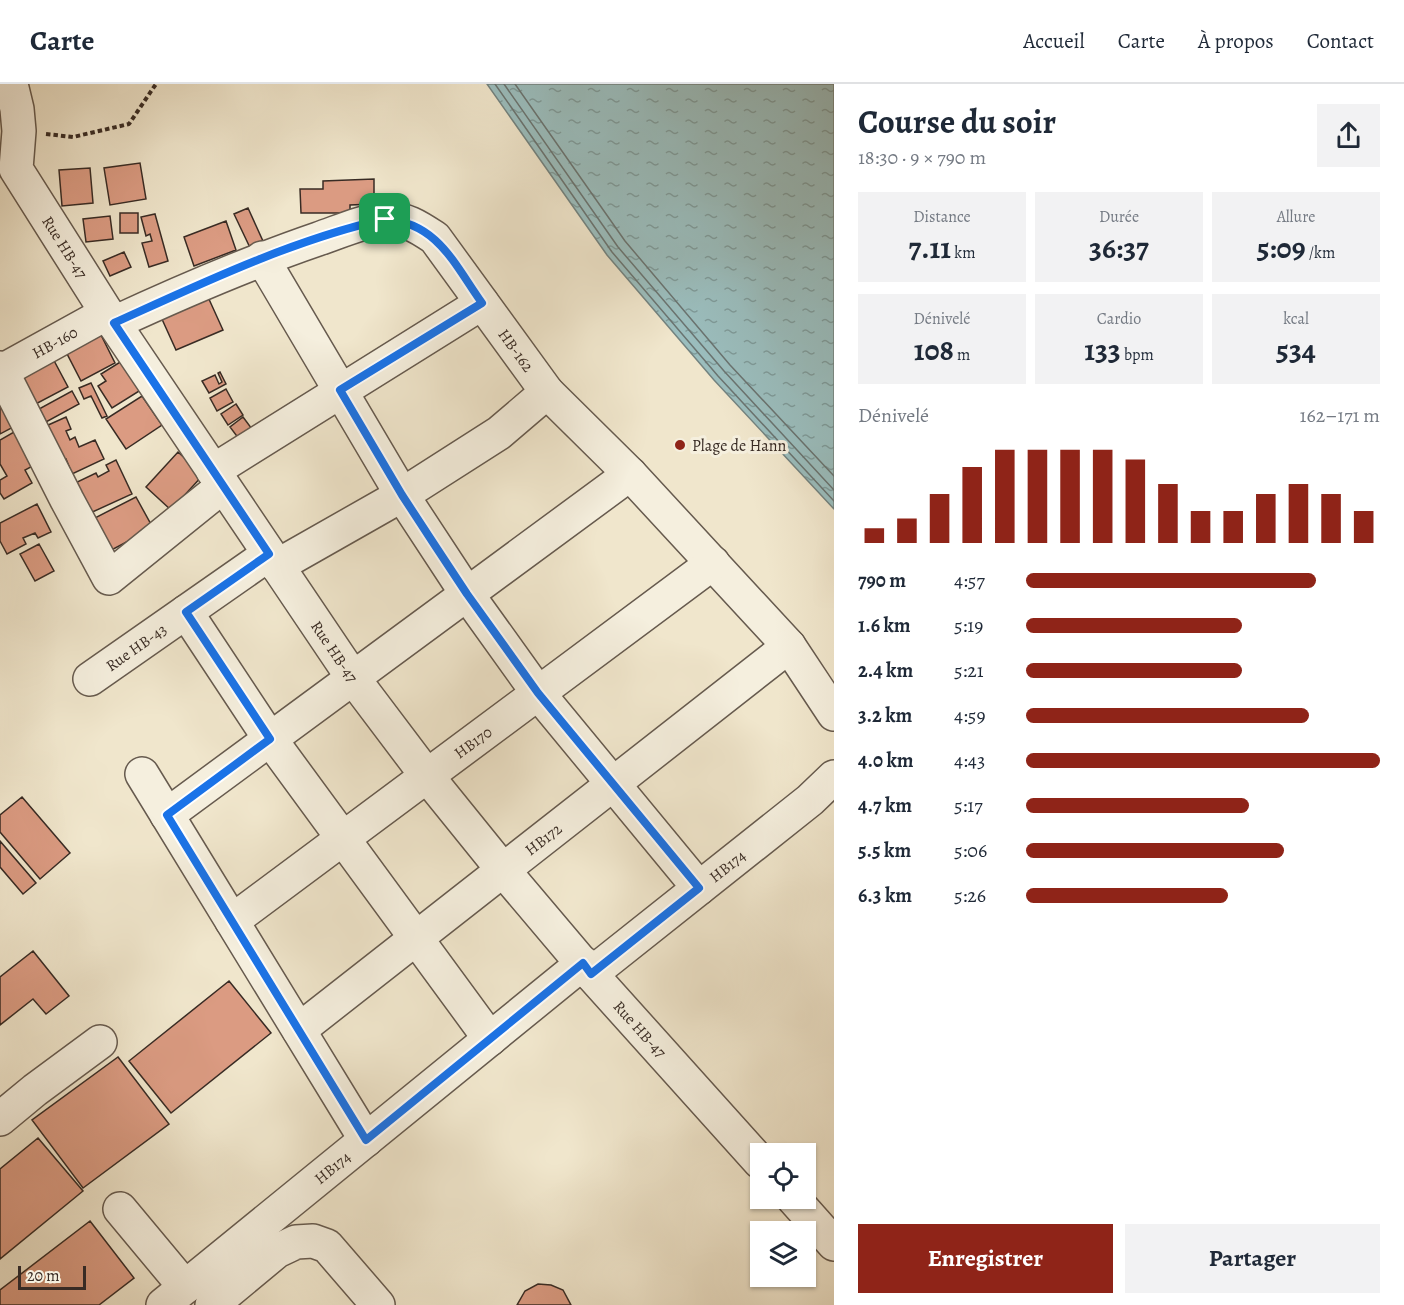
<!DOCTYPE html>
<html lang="fr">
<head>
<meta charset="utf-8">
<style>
  body { margin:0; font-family:Alegreya,serif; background:#f2f2f3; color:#1f2937; height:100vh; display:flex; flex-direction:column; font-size:22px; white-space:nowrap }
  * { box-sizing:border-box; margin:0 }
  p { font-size:20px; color:#747a83 }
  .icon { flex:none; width:33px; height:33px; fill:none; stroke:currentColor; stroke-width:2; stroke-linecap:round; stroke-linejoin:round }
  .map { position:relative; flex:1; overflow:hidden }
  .sheet { display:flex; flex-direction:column; background:#fff; width:570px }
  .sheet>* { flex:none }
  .controls { position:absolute; left:750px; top:1059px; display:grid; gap:12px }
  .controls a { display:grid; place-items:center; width:66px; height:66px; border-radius:0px; background:#fff; box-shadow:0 2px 4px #0004; font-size:30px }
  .scale { position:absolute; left:18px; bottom:15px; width:68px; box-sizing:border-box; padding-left:6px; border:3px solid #382b24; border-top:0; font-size:16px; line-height:21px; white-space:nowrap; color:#382b24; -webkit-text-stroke:4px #f5efde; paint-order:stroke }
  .pin { position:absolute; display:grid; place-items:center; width:51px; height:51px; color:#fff; margin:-26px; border-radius:12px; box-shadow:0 3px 9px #0006 }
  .round { display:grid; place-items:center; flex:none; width:63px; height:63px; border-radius:0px; background:#f2f2f3 }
  .headline { display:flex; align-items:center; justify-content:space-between; height:102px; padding:0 24px }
  h1 { font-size:33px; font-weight:600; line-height:45px }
  .metrics { display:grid; grid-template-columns:repeat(3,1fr); gap:9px; height:102px; padding:6px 24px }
  .metrics div { display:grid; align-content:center; border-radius:0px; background:#f2f2f3; text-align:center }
  .metrics b { font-size:30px; font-weight:600 }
  .metrics small { font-size:16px; font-weight:400 }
  .metrics p { font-size:16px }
  .chart { height:168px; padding:12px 24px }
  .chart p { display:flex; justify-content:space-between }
  .chart svg { width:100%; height:108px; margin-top:6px; stroke:#8f2418; stroke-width:6 }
  .primary-button { display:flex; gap:12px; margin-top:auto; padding:12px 24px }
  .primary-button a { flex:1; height:69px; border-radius:0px; background:#8f2418; color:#fff; font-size:24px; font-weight:600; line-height:69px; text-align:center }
  .primary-button a+a { background:#f2f2f3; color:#1f2937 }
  ul { padding:0 24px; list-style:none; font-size:20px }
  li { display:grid; grid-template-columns:96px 72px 1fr; align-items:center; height:45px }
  li i { height:15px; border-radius:8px; background:#8f2418 }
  header { display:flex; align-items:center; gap:36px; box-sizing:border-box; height:84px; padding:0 30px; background:#fff; border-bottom:2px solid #e0e1e3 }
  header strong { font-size:28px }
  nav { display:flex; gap:33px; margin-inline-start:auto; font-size:21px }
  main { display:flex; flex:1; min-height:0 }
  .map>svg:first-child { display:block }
  .water { fill:url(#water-ripples); stroke:#738380; stroke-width:1.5 }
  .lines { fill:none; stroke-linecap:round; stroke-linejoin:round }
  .shore { stroke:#6a7471; stroke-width:1.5 }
  .building { fill:#db9b82; stroke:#382b24; stroke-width:1.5 }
  .minor-casing { stroke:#665a4e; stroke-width:36 }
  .path { stroke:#382b24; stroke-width:4; stroke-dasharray:4.5 3; stroke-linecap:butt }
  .minor { stroke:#f5efde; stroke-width:33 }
  .route-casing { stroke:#fff; stroke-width:12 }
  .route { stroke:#1a73e8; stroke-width:8 }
  .poi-dot { fill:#8f2418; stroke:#f5efde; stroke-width:2 }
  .labels { text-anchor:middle; stroke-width:6; stroke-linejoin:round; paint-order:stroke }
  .street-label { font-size:16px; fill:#382b24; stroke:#f5efde }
  .poi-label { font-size:16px; fill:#382b24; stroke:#f5efde; text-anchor:start }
</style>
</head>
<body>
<header>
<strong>Carte</strong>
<nav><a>Accueil</a><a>Carte</a><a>À propos</a><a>Contact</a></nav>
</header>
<main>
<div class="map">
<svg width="834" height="1221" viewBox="0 0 834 1221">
  <defs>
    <pattern id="water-ripples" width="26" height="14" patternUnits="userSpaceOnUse" patternTransform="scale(1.5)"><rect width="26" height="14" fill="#9bbebe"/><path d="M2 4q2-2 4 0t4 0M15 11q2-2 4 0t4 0" fill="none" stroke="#7f9b9a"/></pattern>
  </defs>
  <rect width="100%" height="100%" fill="#f0e6cc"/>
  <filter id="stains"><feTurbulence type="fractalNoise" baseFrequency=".00333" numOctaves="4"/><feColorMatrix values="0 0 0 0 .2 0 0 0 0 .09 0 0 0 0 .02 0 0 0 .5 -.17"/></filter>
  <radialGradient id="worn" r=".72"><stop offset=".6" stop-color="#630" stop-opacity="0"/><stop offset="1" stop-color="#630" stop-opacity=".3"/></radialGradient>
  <path class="water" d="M487,0H834V425L714,296L607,171Z"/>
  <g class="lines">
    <path class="shore" d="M495,0L612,168L718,292L834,417
      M504,0L618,163L724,287L834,406
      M515,0L625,157L730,281L834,392"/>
  </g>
  <path class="building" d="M140,79L146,115L110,121L104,84Z
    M90,84L93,119L62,122L59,86Z
    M374,95V120L350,121V129H301L300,105H323V97Z
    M248,124L267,166L254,172L234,130Z
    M120,129H138V149H120Z
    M155,130L168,177L149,183L142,159L152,157L150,150L146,152L141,133Z
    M110,132L113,155L86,158L83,135Z
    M226,137L236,166L194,182L184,153Z
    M124,168L131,183L110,192L103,177Z
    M203,202L223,246L176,266L156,222Z
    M98,245L115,279L81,297L63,262Z
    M51,271L68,303L30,323L13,292Z
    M125,275L144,304L112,324L98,302L106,297L101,290Z
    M220,288L226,300L209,309L202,297L215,291L219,300L222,298L218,289Z
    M91,299L107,332L102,334L91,312L84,315L79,304Z
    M226,305L233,318L217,327L210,314Z
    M72,307L79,320L46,338L39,325Z
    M142,312L162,341L126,365L106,335Z
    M0,313L19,340L0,350Z
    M236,320L243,331L228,341L221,330Z
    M66,333L71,345L66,347L70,356L75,353L79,363L95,356L104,375L72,390L66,375L57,379L46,342Z
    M243,333L252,345L239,355L230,343Z
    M21,344L40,378L25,386L32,399L4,415L0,409V396L7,392L0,380V356Z
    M178,368L203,391L171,426L146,403Z
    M116,376L132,410L88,430L73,400L96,389L98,393L109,387L106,381Z
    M136,413L153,444L104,470L87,438Z
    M37,420L51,448L38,454L35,449L23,454L26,460L7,470L0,457V439Z
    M39,460L54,487L35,497L20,470Z
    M22,713L70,769L40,795L0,748V731Z
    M0,757L36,799L23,810L0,783Z
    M33,867L69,912L46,930L33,915L0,941V893Z
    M229,897L271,949L171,1029L129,977Z
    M118,973L169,1040L83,1104L32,1036Z
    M38,1054L83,1107L0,1175V1085Z
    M90,1137L134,1194L99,1221H0V1206Z
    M538,1200L551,1201L563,1206L571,1221H517L525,1207Z"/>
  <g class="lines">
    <defs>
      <g id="minor">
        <path id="s1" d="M11,0L17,25L19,47L16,85L107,229L353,594L427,692L503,786L591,890L760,1078"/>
        <path d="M262,174L402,411L467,510L538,609L699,804"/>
        <path id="s2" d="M114,239C181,208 248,179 318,155C339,148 362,137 385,135C404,133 420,144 435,154L547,308L630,390L789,562L834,630"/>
        <path d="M0,284L67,416L109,494L223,402"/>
        <path id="s3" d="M2,287L107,229"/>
        <path d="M213,387L482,219"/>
        <path d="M277,482L402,411L499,349L547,308"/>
        <path d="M186,528L270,655L490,955"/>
        <path id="s4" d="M90,595L269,470"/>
        <path d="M142,690L366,1056"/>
        <path d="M167,731L630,390"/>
        <path id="s5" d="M232,837L713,479"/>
        <path id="s6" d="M591,890L810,716L834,693"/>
        <path id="s7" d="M299,946L789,562"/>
        <path d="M0,1035L35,1006L100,958"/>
        <path d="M793,1114L834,1160"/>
        <path d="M120,1125L185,1203"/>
        <path id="s8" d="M163,1221L583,879"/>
        <path d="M212,1221L277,1167L296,1158L313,1157L327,1162L378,1221"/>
      </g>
    </defs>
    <use href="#minor" class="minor-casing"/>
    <path class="path" d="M46,50L73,53L129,40L156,0"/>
    <use href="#minor" class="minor"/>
  </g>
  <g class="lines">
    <defs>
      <path id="route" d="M385,135C438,139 454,180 482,219L340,306L402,411L434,460L467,510L538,609L699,804L591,890L583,879L366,1056L167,731L270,655L186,528L269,470L114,239C200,200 292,156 385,135Z"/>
    </defs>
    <use href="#route" class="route-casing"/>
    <use href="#route" class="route"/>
  </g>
  <circle class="poi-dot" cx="680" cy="361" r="6"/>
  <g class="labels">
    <g class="street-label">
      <text dy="6" stroke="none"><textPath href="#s1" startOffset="178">Rue HB-47</textPath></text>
      <text dy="6" stroke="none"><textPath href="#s3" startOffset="60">HB-160</textPath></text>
      <text dy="6" stroke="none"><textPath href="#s2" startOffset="484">HB-162</textPath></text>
      <text dy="6" stroke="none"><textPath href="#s4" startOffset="56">Rue HB-43</textPath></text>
      <text dy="6" stroke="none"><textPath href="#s1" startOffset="664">Rue HB-47</textPath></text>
      <text dy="6" stroke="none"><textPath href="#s5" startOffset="300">HB170</textPath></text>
      <text dy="6" stroke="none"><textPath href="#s7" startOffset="310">HB172</textPath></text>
      <text dy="6" stroke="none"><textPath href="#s6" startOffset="174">HB174</textPath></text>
      <text dy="6" stroke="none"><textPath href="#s1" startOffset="1150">Rue HB-47</textPath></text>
      <text dy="6" stroke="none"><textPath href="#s8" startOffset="218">HB174</textPath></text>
    </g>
    <g class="poi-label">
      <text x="692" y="367">Plage de Hann</text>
    </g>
  </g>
  <rect width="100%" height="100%" filter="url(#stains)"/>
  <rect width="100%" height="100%" fill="url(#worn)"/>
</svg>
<div class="controls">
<a><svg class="icon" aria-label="locate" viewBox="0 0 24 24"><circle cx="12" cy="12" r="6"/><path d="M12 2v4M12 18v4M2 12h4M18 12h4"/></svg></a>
<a><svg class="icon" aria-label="layers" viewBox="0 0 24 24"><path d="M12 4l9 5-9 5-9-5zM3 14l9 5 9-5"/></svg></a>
</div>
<div class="scale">20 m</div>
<div class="pin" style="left:385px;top:135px;background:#1e9e55"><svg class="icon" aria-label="arrive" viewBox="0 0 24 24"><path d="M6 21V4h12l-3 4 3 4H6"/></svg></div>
</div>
<section class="sheet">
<div class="headline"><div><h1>Course du soir</h1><p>18:30 · 9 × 790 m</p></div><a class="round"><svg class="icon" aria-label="share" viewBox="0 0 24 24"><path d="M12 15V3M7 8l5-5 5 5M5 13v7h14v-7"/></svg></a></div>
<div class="metrics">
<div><p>Distance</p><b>7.11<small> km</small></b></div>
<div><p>Durée</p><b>36:37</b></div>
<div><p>Allure</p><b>5:09<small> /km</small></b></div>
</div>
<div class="metrics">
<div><p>Dénivelé</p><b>108<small> m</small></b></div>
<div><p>Cardio</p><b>133<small> bpm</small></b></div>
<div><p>kcal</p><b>534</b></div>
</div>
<div class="chart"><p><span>Dénivelé</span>162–171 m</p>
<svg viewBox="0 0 160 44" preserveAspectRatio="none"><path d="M5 44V38M15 44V34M25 44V24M35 44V13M45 44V6M55 44V6M65 44V6M75 44V6M85 44V10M95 44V20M105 44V31M115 44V31M125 44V24M135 44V20M145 44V24M155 44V31"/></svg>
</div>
<ul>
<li><b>790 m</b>4:57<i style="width:82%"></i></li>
<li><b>1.6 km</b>5:19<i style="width:61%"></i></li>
<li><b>2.4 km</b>5:21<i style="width:61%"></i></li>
<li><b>3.2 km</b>4:59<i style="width:80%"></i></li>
<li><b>4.0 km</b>4:43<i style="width:100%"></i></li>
<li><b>4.7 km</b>5:17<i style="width:63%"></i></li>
<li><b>5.5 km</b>5:06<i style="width:73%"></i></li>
<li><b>6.3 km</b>5:26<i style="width:57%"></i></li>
</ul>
<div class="primary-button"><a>Enregistrer</a><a>Partager</a></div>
</section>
</main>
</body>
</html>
